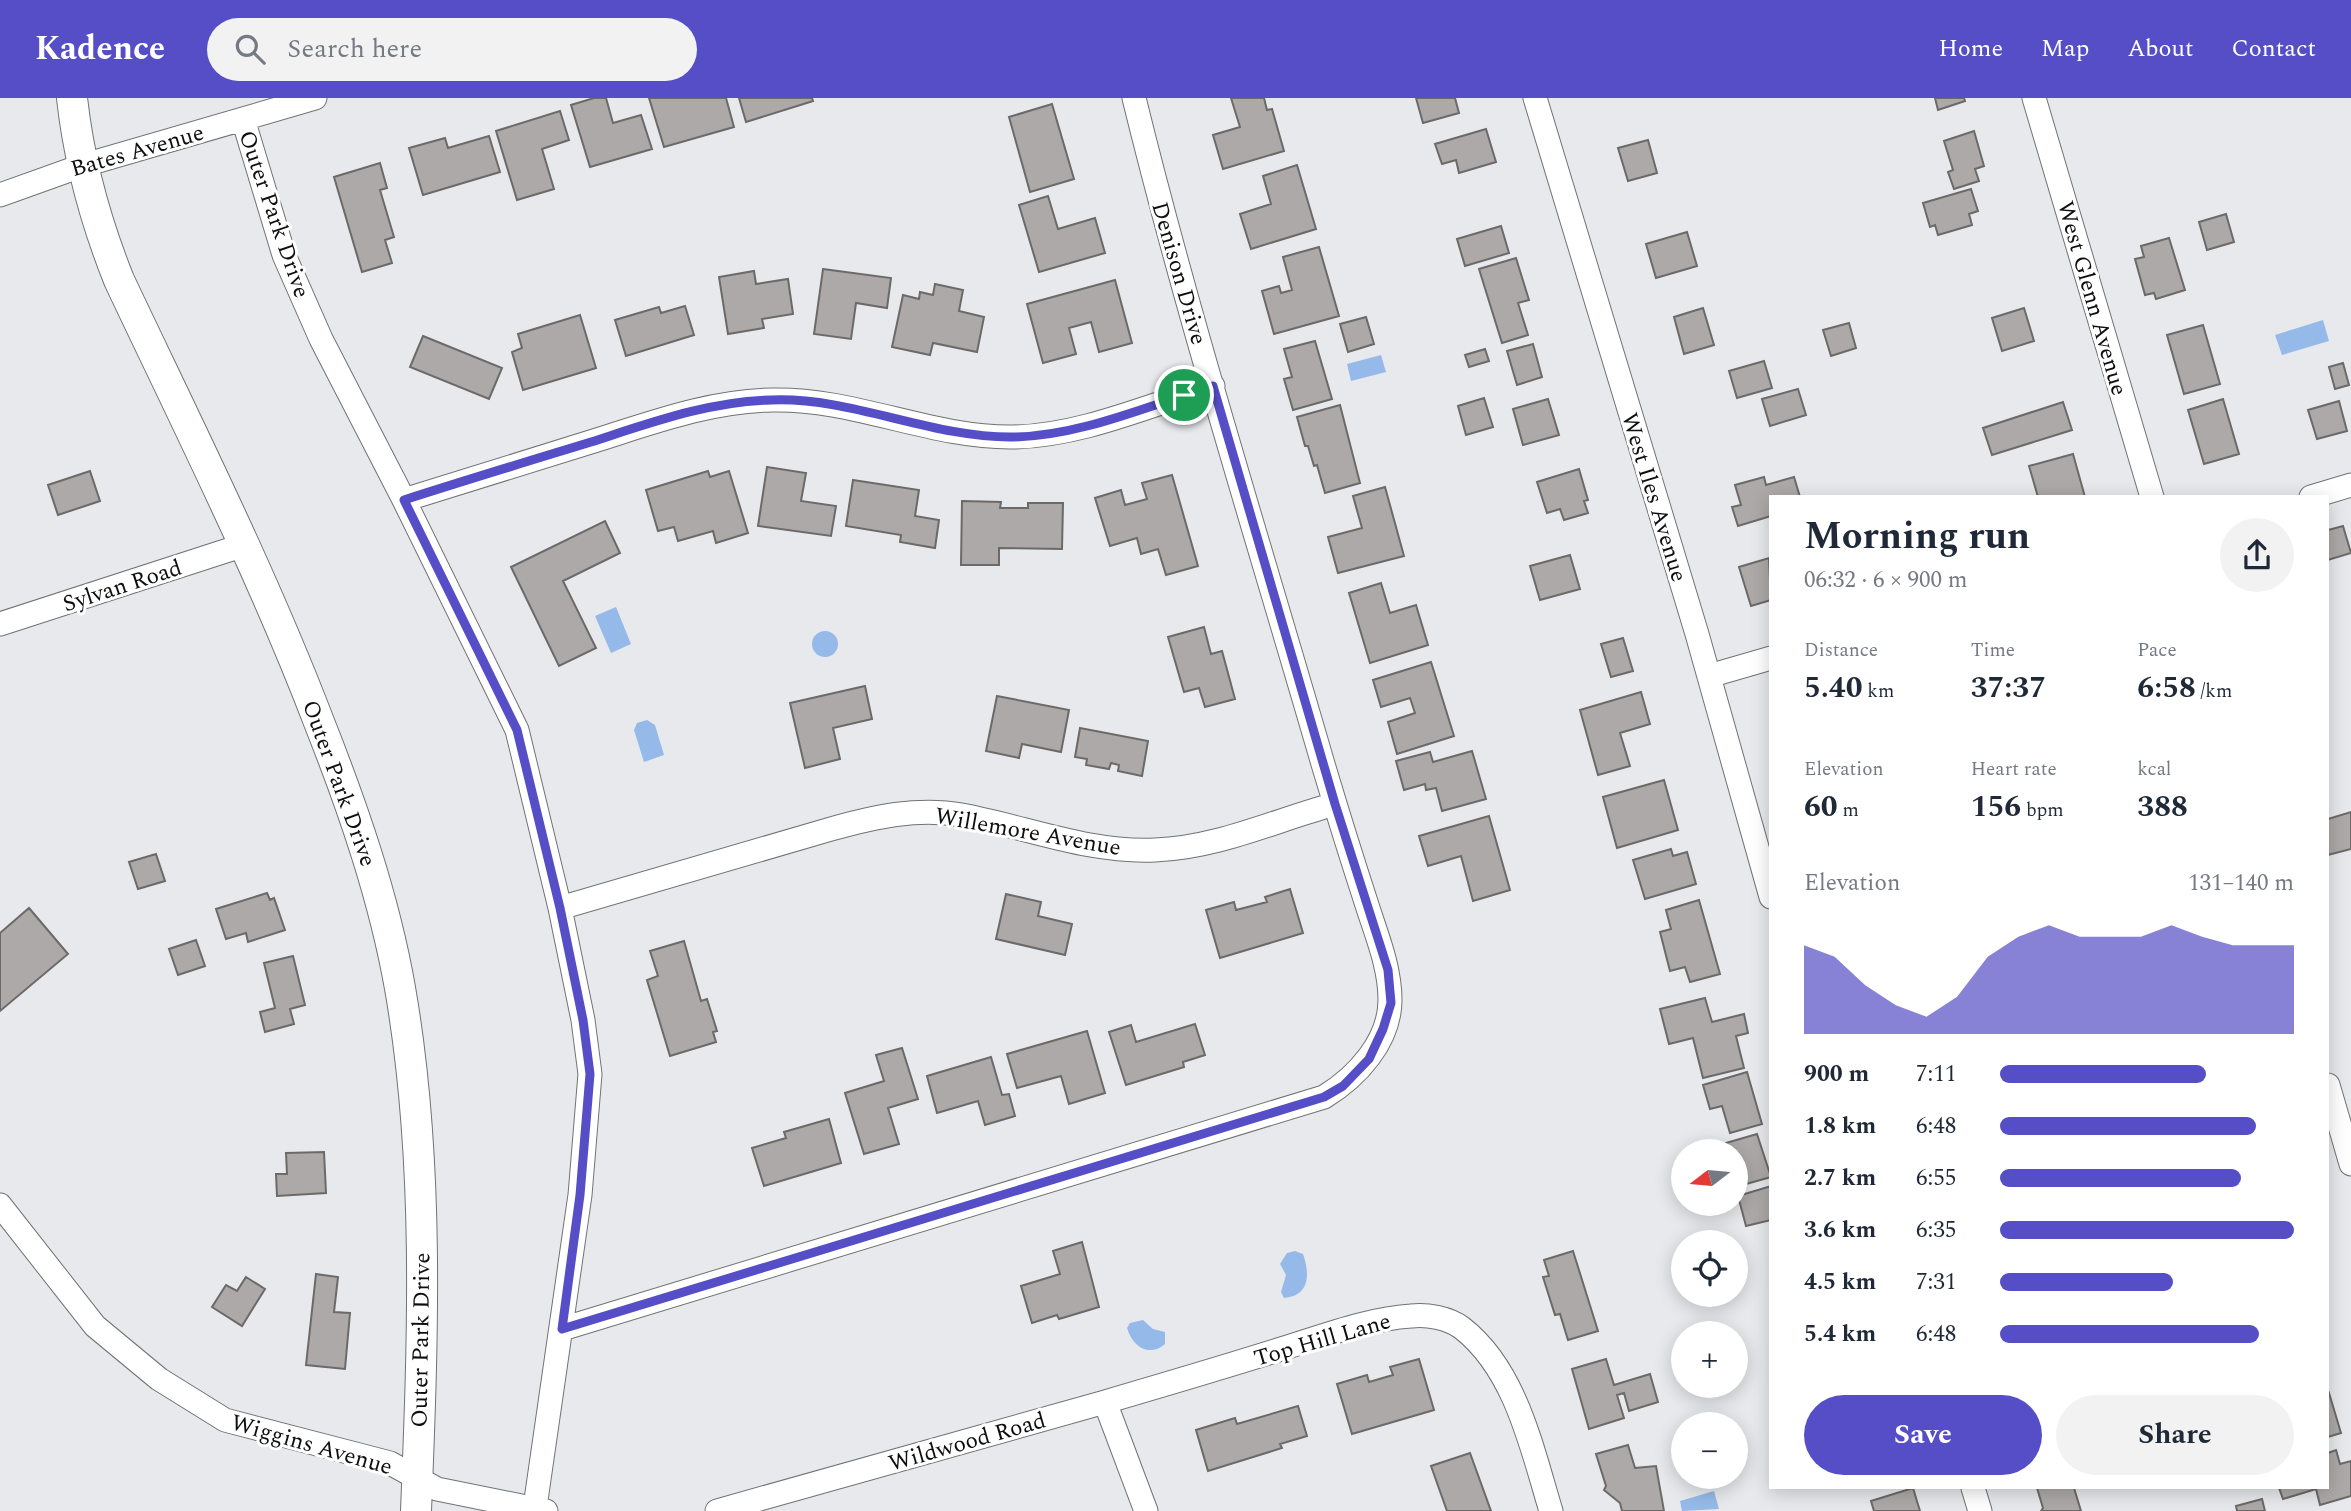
<!DOCTYPE html>
<html lang="en">
<head>
<meta charset="utf-8">
<style>
  body { margin:0; font-family:Spectral,serif; background:#f2f2f3; color:#1f2937; height:100vh; display:flex; flex-direction:column; font-size:26px; white-space:nowrap }
  * { box-sizing:border-box; margin:0 }
  p { font-size:23px; color:#747a83 }
  .icon { flex:none; width:38px; height:38px; fill:none; stroke:currentColor; stroke-width:2; stroke-linecap:round; stroke-linejoin:round }
  .map { position:relative; flex:1; overflow:hidden }
  .sheet { position:absolute; left:1769px; top:397px; width:560px; height:994px; display:flex; flex-direction:column; background:#fff; border-radius:0px; box-shadow:0 4px 18px #0003 }
  .sheet>* { flex:none }
  .needle { width:46px; rotate:254deg }
  .controls { position:absolute; left:1671px; top:1041px; display:grid; gap:14px }
  .controls a { display:grid; place-items:center; width:77px; height:77px; border-radius:50%; background:#fff; box-shadow:0 4px 18px #0003; font-size:35px }
  .pin { position:absolute; display:grid; place-items:center; width:60px; height:60px; color:#fff; margin:-30px; border:4px solid #fff; border-radius:50%; box-shadow:0 2px 7px #0007 }
  .round { display:grid; place-items:center; flex:none; width:74px; height:74px; border-radius:37px; background:#f2f2f3 }
  .head { display:flex; align-items:center; justify-content:space-between; height:119px; padding:0 35px }
  h1 { font-size:38px; font-weight:700; line-height:52px }
  .figures { display:grid; grid-template-columns:repeat(3,1fr); gap:10px; height:119px; padding:7px 35px }
  .figures div { display:grid; align-content:center }
  .figures b { font-size:30px; font-weight:700 }
  .figures small { font-size:19px; font-weight:400 }
  .figures p { font-size:19px }
  .chart { height:196px; padding:14px 35px }
  .chart p { display:flex; justify-content:space-between }
  .chart svg { width:100%; height:126px; margin-top:7px; fill:#554ec6; opacity:.7 }
  .cta { display:flex; gap:14px; margin-top:auto; padding:14px 35px }
  .cta a { flex:1; height:80px; border-radius:42px; background:#554ec6; color:#fff; font-size:28px; font-weight:700; line-height:80px; text-align:center }
  .cta a+a { background:#f2f2f3; color:#1f2937 }
  ul { padding:0 35px; list-style:none; font-size:23px }
  li { display:grid; grid-template-columns:112px 84px 1fr; align-items:center; height:52px }
  li i { height:18px; border-radius:9px; background:#554ec6 }
  header { display:flex; align-items:center; gap:42px; box-sizing:border-box; height:98px; padding:0 35px; background:#554ec6; color:#fff }
  header strong { font-size:33px }
  nav { display:flex; gap:38px; margin-inline-start:auto; font-size:24px }
  .search { width:490px; height:63px; background:#f2f2f3; display:flex; align-items:center; gap:18px; box-sizing:border-box; padding:0 24px; border-radius:38px; color:#747a83; font-size:26px }
  .map>svg:first-child { display:block }
  .water { fill:#95b9e8 }
  .building { fill:#aca9a8; stroke:#6c6a69; stroke-width:2 }
  .lines { fill:none; stroke-linecap:round; stroke-linejoin:round }
  .minor-casing { stroke:#707274; stroke-width:25 }
  .tertiary-casing { stroke:#707274; stroke-width:32 }
  .minor { stroke:#fff; stroke-width:23 }
  .tertiary { stroke:#fff; stroke-width:30 }
  .route-casing { stroke:#fff; stroke-width:14 }
  .route { stroke:#554ec6; stroke-width:9 }
  .labels { text-anchor:middle; stroke-width:6; stroke-linejoin:round; paint-order:stroke }
  .street-label { font-size:23px; fill:#0e0e0f; stroke:#fff }
</style>
</head>
<body>
<header>
<strong>Kadence</strong>
<div class="search"><svg class="icon" aria-label="search" viewBox="0 0 24 24"><circle cx="10" cy="10" r="6"/><path d="M15 15l6 6"/></svg>Search here</div>
<nav><a>Home</a><a>Map</a><a>About</a><a>Contact</a></nav>
</header>
<div class="map">
<svg width="2351" height="1413" viewBox="0 0 2351 1413">
  <rect width="100%" height="100%" fill="#e8e9ec"/>
  <path class="water" d="M2323,222L2329,243L2282,257L2275,237Z
    M1381,257L1386,274L1351,283L1347,266Z
    M616,509L631,546L611,555L595,518Z
    M812 546a13 13 0 1 1 26 0a13 13 0 1 1-26 0Z
    M647,622L655,627L664,657L644,664L634,632L637,625Z
    M1295,1153L1303,1156C1310,1176 1310,1198 1284,1200L1281,1194L1286,1177L1280,1166L1287,1155Z
    M1143,1222L1153,1231L1165,1234V1246C1149,1260 1132,1248 1127,1230L1130,1225Z
    M1714,1393L1719,1411L1682,1413L1680,1403Z"/>
  <path class="building" d="M594,0H606L613,25L641,17L652,51L590,69L571,7Z
    M649,0H726L734,29L664,49Z
    M739,0H812L813,3L746,24Z
    M1231,0H1264L1267,12L1272,11L1284,53L1223,71L1213,37L1240,29Z
    M1416,0H1455L1459,15L1423,25Z
    M1935,0H1964L1965,3L1938,12Z
    M1052,6L1074,81L1030,94L1009,19Z
    M560,13L569,42L542,51L554,91L517,102L496,33Z
    M1486,31L1496,64L1459,75L1456,62L1442,66L1435,46Z
    M1974,33L1984,68L1975,71L1979,83L1954,91L1948,74L1953,72L1944,43Z
    M489,38L500,74L423,97L409,50L445,40L448,50Z
    M1648,42L1657,75L1628,83L1618,50Z
    M380,65L387,90L380,92L394,139L385,142L392,165L362,174L334,79Z
    M1297,67L1316,131L1251,151L1240,116L1271,106L1263,78Z
    M1971,91L1978,113L1969,116L1972,127L1938,137L1935,127L1930,129L1923,105Z
    M1048,98L1058,131L1095,120L1105,155L1039,174L1019,107Z
    M2226,116L2234,144L2207,152L2199,124Z
    M1501,128L1509,155L1465,168L1457,141Z
    M1687,134L1697,168L1656,180L1646,146Z
    M2169,140L2185,192L2156,201L2154,195L2145,197L2135,161L2144,159L2141,148Z
    M1319,149L1339,218L1274,236L1262,193L1279,188L1281,195L1292,192L1283,159Z
    M1516,160L1529,202L1518,205L1528,237L1502,245L1479,171Z
    M823,171L891,180L887,210L856,205L851,241L814,236Z
    M754,173L756,186L788,181L793,216L762,221L764,230L728,236L719,179Z
    M1115,182L1132,245L1099,254L1091,224L1069,230L1076,256L1043,265L1027,206Z
    M935,186L963,192L959,213L984,219L977,254L933,245L930,257L892,249L903,197L919,201L920,194L933,197Z
    M685,208L694,237L626,258L615,222L659,209L661,215Z
    M1703,210L1714,247L1684,256L1674,219Z
    M2024,210L2034,243L2002,253L1992,220Z
    M580,217L596,270L523,292L512,254L522,250L518,236Z
    M1366,219L1374,246L1348,254L1340,226Z
    M1849,225L1856,250L1831,258L1823,232Z
    M2203,227L2220,286L2184,296L2167,237Z
    M423,238L502,270L489,301L410,269Z
    M1315,243L1332,301L1293,312L1284,281L1292,279L1284,251Z
    M1533,246L1542,279L1517,287L1507,253Z
    M1485,251L1489,263L1469,269L1465,257Z
    M1764,263L1772,290L1737,300L1729,273Z
    M2343,265L2349,287L2335,291L2329,269Z
    M1798,291L1806,317L1770,328L1762,301Z
    M1484,300L1493,329L1466,337L1458,308Z
    M1548,301L1559,337L1523,347L1513,311Z
    M2223,301L2239,356L2204,366L2188,312Z
    M2339,303L2347,333L2317,341L2308,312Z
    M2063,304L2072,332L1992,357L1983,330Z
    M1340,307L1360,385L1325,395L1317,367L1314,368L1308,348H1305L1297,319Z
    M2073,356L2085,399H2038L2029,368Z
    M767,369L806,375L801,403L836,408L831,438L758,428Z
    M1579,371L1588,402L1584,403L1588,415L1564,422L1560,411L1547,415L1537,384Z
    M90,373L100,403L58,417L48,387Z
    M708,373L710,379L729,373L748,435L716,445L713,433L678,443L674,429L658,433L646,392Z
    M1172,377L1198,468L1166,477L1158,451L1141,456L1137,440L1110,448L1095,400L1121,392L1125,407L1147,401L1142,385Z
    M1764,379L1766,387L1794,379L1800,399H1771V418L1738,428L1732,409L1741,407L1735,387Z
    M853,382L919,392L915,418L939,422L935,450L900,444L901,437L846,428Z
    M1385,389L1404,458L1338,475L1328,439L1362,430L1353,398Z
    M962,403L1001,404L1000,410H1028V405H1063L1062,451L999,450V467H961Z
    M605,423L620,455L563,483L596,550L559,568L511,469Z
    M2343,428L2351,455L2328,462V432Z
    M1570,457L1580,491L1540,502L1530,468Z
    M1769,460L1771,502L1751,508L1739,469Z
    M1381,485L1390,515L1416,507L1428,547L1370,565L1349,495Z
    M1204,529L1211,556L1222,553L1235,601L1205,609L1199,590L1184,594L1168,539Z
    M1623,540L1633,573L1611,579L1601,546Z
    M1431,564L1454,638L1397,656L1388,624L1415,615L1410,600L1381,609L1373,582Z
    M865,588L872,621L833,630L840,661L805,670L790,605Z
    M1641,594L1650,626L1620,635L1630,668L1598,677L1580,612Z
    M997,598L1069,612L1061,654L1022,646L1019,660L986,653Z
    M1080,630L1148,643L1142,678L1118,673L1119,667L1111,665L1109,671L1086,667L1087,661L1075,659Z
    M1472,653L1486,701L1442,713L1436,690L1426,692L1425,686L1404,692L1396,663L1430,654L1433,664Z
    M1664,682L1678,732L1617,750L1603,699Z
    M2351,714V751L2328,757V721Z
    M1489,718L1510,792L1473,803L1461,758L1428,768L1419,738Z
    M1671,751L1673,758L1687,754L1696,786L1645,801L1633,762Z
    M156,756L165,783L138,791L129,764Z
    M1290,791L1303,835L1220,860L1206,812L1234,804L1236,812L1267,804L1265,799Z
    M267,795L270,802L274,800L285,832L248,844L246,835L226,841L216,811Z
    M1006,796L1041,804L1038,818L1072,826L1065,857L996,841Z
    M1699,802L1720,876L1690,884L1685,869L1670,873L1660,834L1671,831L1666,812Z
    M29,810L68,856L0,913V835Z
    M196,842L205,868L178,877L169,851Z
    M684,843L701,903L707,901L717,933L713,934L716,944L670,958L647,882L658,878L650,853Z
    M293,858L305,907L290,911L294,926L265,934L260,914L275,910L264,865Z
    M1705,900L1712,924L1744,916L1748,935L1736,938L1744,970L1703,980L1693,940L1669,946L1660,911Z
    M1195,926L1205,957L1183,964L1184,969L1126,987L1109,934L1131,927L1136,944Z
    M1087,933L1105,995L1069,1006L1061,978L1017,990L1007,956Z
    M902,950L918,1001L888,1010L899,1046L864,1056L845,995L884,983L876,957Z
    M991,959L1002,997L1009,996L1015,1018L985,1027L978,1003L937,1015L927,978Z
    M1747,974L1762,1026L1730,1035L1722,1008L1710,1011L1703,987Z
    M829,1021L841,1065L764,1088L752,1050L786,1040L784,1034Z
    M1757,1036L1771,1079L1739,1088L1736,1079V1054H1728L1726,1045Z
    M324,1054L326,1095L277,1098L276,1076H287L286,1055Z
    M1771,1088V1122L1746,1128L1738,1098Z
    M1082,1144L1099,1209L1059,1221L1057,1217L1032,1225L1021,1188L1060,1176L1053,1153Z
    M1573,1153L1598,1233L1568,1242L1560,1216L1555,1217L1543,1179L1549,1178L1544,1162Z
    M316,1176L338,1179L334,1214L350,1215L345,1271L306,1267Z
    M246,1179L265,1191L242,1228L212,1209L226,1187L237,1193Z
    M1419,1261L1434,1312L1352,1336L1337,1286L1367,1277L1369,1284L1393,1277L1390,1269Z
    M1606,1261L1614,1287L1650,1276L1658,1304L1629,1313L1624,1295L1617,1297L1624,1320L1589,1331L1572,1271Z
    M2329,1295L2341,1335L2328,1339V1296Z
    M1298,1308L1307,1338L1280,1346L1282,1350L1208,1373L1196,1332L1235,1320L1237,1326Z
    M1628,1347L1635,1370L1656,1368L1664,1413H1622L1620,1405L1604,1392L1606,1388L1596,1356Z
    M2336,1352L2340,1366L2351,1363V1398L2320,1407L2316,1391L2283,1401L2279,1390H2328V1355Z
    M1470,1355L1491,1413H1447L1431,1368Z
    M1913,1390L1920,1413H1874L1871,1403Z
    M2037,1390H2074L2081,1413H2041L2043,1410Z
    M2262,1401L2265,1413H2237L2236,1408Z"/>
  <g class="lines">
    <defs>
      <path id="minor" d="M1535,0L1697,536L1771,799
        M2034,0L2152,399
        M243,21L284,157L321,241L404,402L517,632L560,810L583,922L590,976L580,1097L535,1409
        M0,97L81,68L315,0
        M2311,399L2351,387
        M404,402C468,382 532,362 597,342C654,324 711,303 772,302C854,300 931,340 1013,339C1081,338 1149,307 1213,288
        M0,526L244,447
        M1709,578L1771,560
        M560,810L831,731C874,719 917,709 962,717C1026,729 1089,755 1155,752C1217,750 1276,722 1335,706
        M2328,987L2351,1066
        M0,1107L95,1228L159,1281L225,1322L390,1365L437,1391L546,1413
        M562,1231L1324,999C1357,979 1390,943 1390,902C1390,868 1376,836 1366,804C1351,758 1337,713 1323,666C1259,445 1189,224 1134,0
        M1105,1304C1163,1287 1221,1270 1278,1252C1321,1239 1366,1221 1411,1218C1427,1216 1449,1220 1462,1230C1516,1272 1532,1351 1551,1413
        M1973,1390L1980,1413
        M717,1413L1105,1304L1146,1413"/>
      <path id="tertiary" d="M72,0C79,64 95,122 119,182C188,328 261,473 319,624C353,710 384,799 400,890C430,1062 423,1240 416,1413"/>
    </defs>
    <use href="#minor" class="minor-casing"/>
    <use href="#tertiary" class="tertiary-casing"/>
    <use href="#minor" class="minor"/>
    <use href="#tertiary" class="tertiary"/>
  </g>
  <g class="lines">
    <defs>
      <path id="route" d="M1213,288L1335,706L1388,872L1391,905L1383,931L1369,961L1343,988L1324,999L562,1231L580,1097L590,976L583,922L560,810L517,632L404,402C466,382 529,363 591,344C650,325 710,303 772,302C853,299 931,340 1013,339C1081,338 1149,307 1213,288Z"/>
    </defs>
    <use href="#route" class="route-casing"/>
    <use href="#route" class="route"/>
  </g>
  <g class="labels">
    <g class="street-label">
      <text transform="translate(137 52) rotate(-16)" y="8">Bates Avenue</text>
      <text transform="translate(275 116) rotate(71)" y="8">Outer Park Drive</text>
      <text transform="translate(1180 175) rotate(74)" y="8">Denison Drive</text>
      <text transform="translate(2093 200) rotate(74)" y="8">West Glenn Avenue</text>
      <text transform="translate(1655 399) rotate(73)" y="8">West Iles Avenue</text>
      <text transform="translate(122 487) rotate(-18)" y="8">Sylvan Road</text>
      <text transform="translate(340 685) rotate(70)" y="8">Outer Park Drive</text>
      <text transform="translate(1028 733) rotate(10)" y="8">Willemore Avenue</text>
      <text transform="translate(1322 1241) rotate(-16)" y="8">Top Hill Lane</text>
      <text transform="translate(420 1242) rotate(-89)" y="8">Outer Park Drive</text>
      <text transform="translate(967 1343) rotate(-16)" y="8">Wildwood Road</text>
      <text transform="translate(312 1346) rotate(16)" y="8">Wiggins Avenue</text>
    </g>
  </g>
</svg>
<div class="controls">
<a><svg class="needle" viewBox="-14 -14 28 28"><path d="M0-13l5 13h-10z" fill="#e53935"/><path d="M0 13l5-13h-10z" fill="#747a83"/></svg></a>
<a><svg class="icon" aria-label="locate" viewBox="0 0 24 24"><circle cx="12" cy="12" r="6"/><path d="M12 2v4M12 18v4M2 12h4M18 12h4"/></svg></a>
<a>+</a>
<a>−</a>
</div>
<div class="pin" style="left:1184px;top:297px;background:#1e9e55"><svg class="icon" aria-label="arrive" viewBox="0 0 24 24"><path d="M6 21V4h12l-3 4 3 4H6"/></svg></div>
<section class="sheet">
<div class="head"><div><h1>Morning run</h1><p>06:32 · 6 × 900 m</p></div><a class="round"><svg class="icon" aria-label="share" viewBox="0 0 24 24"><path d="M12 15V3M7 8l5-5 5 5M5 13v7h14v-7"/></svg></a></div>
<div class="figures">
<div><p>Distance</p><b>5.40<small> km</small></b></div>
<div><p>Time</p><b>37:37</b></div>
<div><p>Pace</p><b>6:58<small> /km</small></b></div>
</div>
<div class="figures">
<div><p>Elevation</p><b>60<small> m</small></b></div>
<div><p>Heart rate</p><b>156<small> bpm</small></b></div>
<div><p>kcal</p><b>388</b></div>
</div>
<div class="chart"><p><span>Elevation</span>131–140 m</p>
<svg viewBox="0 0 160 44" preserveAspectRatio="none"><path d="M0 44V13L10 17L20 27L30 34L40 38L50 31L60 17L70 10L80 6L90 10L100 10L110 10L120 6L130 10L140 13L150 13L160 13V44z"/></svg>
</div>
<ul>
<li><b>900 m</b>7:11<i style="width:70%"></i></li>
<li><b>1.8 km</b>6:48<i style="width:87%"></i></li>
<li><b>2.7 km</b>6:55<i style="width:82%"></i></li>
<li><b>3.6 km</b>6:35<i style="width:100%"></i></li>
<li><b>4.5 km</b>7:31<i style="width:59%"></i></li>
<li><b>5.4 km</b>6:48<i style="width:88%"></i></li>
</ul>
<div class="cta"><a>Save</a><a>Share</a></div>
</section>
</div>
</body>
</html>
